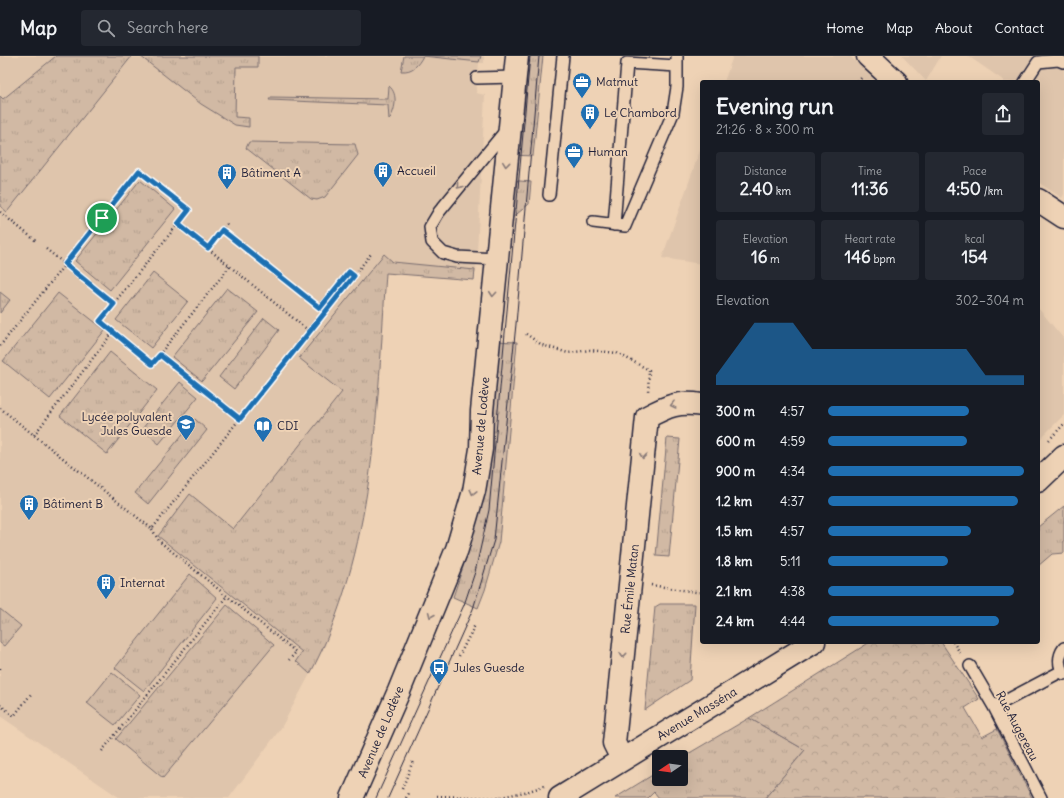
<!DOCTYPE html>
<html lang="en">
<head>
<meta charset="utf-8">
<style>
  body { margin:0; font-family:Delius,sans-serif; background:#242831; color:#f1f3f6; height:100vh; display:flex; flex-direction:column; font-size:15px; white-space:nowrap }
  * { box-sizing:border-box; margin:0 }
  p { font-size:13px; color:#9ea1a6 }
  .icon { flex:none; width:22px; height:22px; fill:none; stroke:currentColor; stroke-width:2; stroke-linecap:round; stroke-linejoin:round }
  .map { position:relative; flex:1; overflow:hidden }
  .drawer { position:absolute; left:700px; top:24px; width:340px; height:564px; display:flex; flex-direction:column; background:#171b24; border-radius:4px; box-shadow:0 4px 16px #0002 }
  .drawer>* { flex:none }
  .needle { width:26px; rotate:257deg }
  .buttons { position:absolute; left:652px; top:694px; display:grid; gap:8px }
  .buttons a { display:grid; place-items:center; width:36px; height:36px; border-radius:4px; background:#171b24; box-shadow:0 4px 16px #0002; font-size:20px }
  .pin { position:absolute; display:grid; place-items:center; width:34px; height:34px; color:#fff; margin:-17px; border:2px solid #fff; border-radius:50%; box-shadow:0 1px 4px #0007 }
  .round { display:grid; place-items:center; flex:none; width:42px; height:42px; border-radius:4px; background:#242831 }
  .summary { display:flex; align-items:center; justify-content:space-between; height:68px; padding:0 16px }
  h1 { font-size:22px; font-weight:700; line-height:30px }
  .figures { display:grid; grid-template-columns:repeat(3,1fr); gap:6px; height:68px; padding:4px 16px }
  .figures div { display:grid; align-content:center; border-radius:4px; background:#242831; text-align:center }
  .figures b { font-size:17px; font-weight:700 }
  .figures small { font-size:11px; font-weight:400 }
  .figures p { font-size:11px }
  .chart { height:112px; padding:8px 16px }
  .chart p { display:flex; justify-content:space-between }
  .chart svg { width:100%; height:72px; margin-top:4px; fill:#1f6fb2; opacity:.7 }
  ul { padding:0 16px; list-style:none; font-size:13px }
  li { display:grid; grid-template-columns:64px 48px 1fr; align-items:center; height:30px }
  li i { height:10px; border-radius:5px; background:#1f6fb2 }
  header { display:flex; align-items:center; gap:24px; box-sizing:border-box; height:56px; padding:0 20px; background:#171b24; border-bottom:1px solid #363941 }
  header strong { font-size:19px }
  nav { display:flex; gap:22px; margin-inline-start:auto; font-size:14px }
  .search { width:280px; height:36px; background:#242831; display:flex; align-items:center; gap:10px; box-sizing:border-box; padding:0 14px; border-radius:4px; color:#9ea1a6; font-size:15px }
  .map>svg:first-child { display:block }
  .built { fill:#dfc5ac }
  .grass { fill:url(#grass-tufts); stroke:#7a6e70 }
  .forest { fill:url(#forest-crowns); stroke:#7a6e70 }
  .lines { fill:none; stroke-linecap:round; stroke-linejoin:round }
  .lane-casing { stroke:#22223b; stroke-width:14 }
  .street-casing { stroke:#22223b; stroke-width:25 }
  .secondary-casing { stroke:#22223b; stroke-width:25 }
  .path { stroke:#22223b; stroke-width:2.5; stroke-dasharray:1 3; stroke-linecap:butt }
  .lane { stroke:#eed2b5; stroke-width:11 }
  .street { stroke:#eed2b5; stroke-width:22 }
  .secondary { stroke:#eed2b5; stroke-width:22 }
  .tram { stroke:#22223b; stroke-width:1 }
  .oneway { stroke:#887a78 }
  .route-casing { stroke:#fff; stroke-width:8 }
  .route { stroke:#1f6fb2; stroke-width:5 }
  .labels { text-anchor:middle; stroke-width:4; stroke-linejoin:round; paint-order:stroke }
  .poi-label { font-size:12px; fill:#22223b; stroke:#eed2b5; text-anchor:start }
  .street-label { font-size:12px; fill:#22223b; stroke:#eed2b5 }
</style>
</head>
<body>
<header>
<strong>Map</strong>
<div class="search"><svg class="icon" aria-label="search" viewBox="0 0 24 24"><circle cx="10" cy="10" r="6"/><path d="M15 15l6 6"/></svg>Search here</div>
<nav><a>Home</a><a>Map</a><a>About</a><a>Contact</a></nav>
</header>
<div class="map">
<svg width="1064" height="742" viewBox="0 0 1064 742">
  <defs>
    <pattern id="grass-tufts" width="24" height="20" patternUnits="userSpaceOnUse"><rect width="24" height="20" fill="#d1b9a4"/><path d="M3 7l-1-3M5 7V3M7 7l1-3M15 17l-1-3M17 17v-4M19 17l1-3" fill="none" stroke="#b39f8e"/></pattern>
    <pattern id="forest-crowns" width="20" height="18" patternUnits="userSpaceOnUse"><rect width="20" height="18" fill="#d1b9a4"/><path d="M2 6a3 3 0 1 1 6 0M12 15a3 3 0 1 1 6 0" fill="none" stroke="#b39f8e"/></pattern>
  </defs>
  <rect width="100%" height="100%" fill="#eed2b5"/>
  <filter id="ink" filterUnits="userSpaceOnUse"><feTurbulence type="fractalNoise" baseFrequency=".025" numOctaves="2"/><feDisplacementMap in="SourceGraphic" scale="8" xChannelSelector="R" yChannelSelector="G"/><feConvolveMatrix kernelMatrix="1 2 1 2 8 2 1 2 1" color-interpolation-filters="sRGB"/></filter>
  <g filter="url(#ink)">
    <path class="built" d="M0,0H484V7H479L476,37L485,39L476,217L386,211L376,362L355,499L325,590L281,672L229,742H120L0,660Z
      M733,0H850L876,26H724Z
      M902,0H941L926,25Z
      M968,0H1064V138L1062,142L1038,126V26H1003V24Z
      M702,89V208L662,202Z
      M1038,252L1064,283V359L1041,382H1038Z"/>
    <path class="grass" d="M56,0H132L7,156L0,150V40L3,43Z
      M140,0H258V11H236L235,61L249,62V71L235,69L201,48Z
      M404,0H481L479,6L423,0C418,9 413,16 401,15Z
      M522,0H543L533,100L512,99Z
      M389,30C399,38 395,55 389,64L388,49L269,44L271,41L388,43Z
      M249,86L355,88L358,99L325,141L317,144L311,143L246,92Z
      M140,124L175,153L110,234L75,205Z
      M509,124L531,126L529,148L505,168Z
      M384,198L393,206L475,214L474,224L386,217C377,352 375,496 310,618L296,605L302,596L158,480L190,438L233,473L342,336L299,302Z
      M153,217L188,245L151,292L116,264Z
      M227,232L258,256L202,325L172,301Z
      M0,236L10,244L0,257Z
      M58,237L105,274L50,343L3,305Z
      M264,262L279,274L234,333L219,321Z
      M495,285L517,286L499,486L485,534L478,552L453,541L467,499L479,450Z
      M110,296L157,334L107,398L60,360Z
      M180,326L198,341L159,388L142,373Z
      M195,363L207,374L148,448L135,437Z
      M667,382L680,383L669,501L656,500Z
      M1064,450V497L1052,498L1038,510V471Z
      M190,518L217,542L144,635L115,612Z
      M660,548H695L690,624L645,654L655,551Z
      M227,549L274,589L163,722L116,683Z
      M0,553L21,570L4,590L0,587Z
      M112,616L140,639L115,669L87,647Z
      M749,662L805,694L765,742H659L654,736L648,742H615L659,715V723H681V702Z"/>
    <path class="forest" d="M870,586H941L979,643L965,652L982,681L997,673L1032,742H765L805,694L749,662Z"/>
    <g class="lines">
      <defs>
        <path id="lane" d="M477,22L515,21
          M1025,26L1038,6L1058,4L1063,6
          M549,139L563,0
          M593,166L625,170L673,57L677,31V0
          M614,169L627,7L677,10
          M497,203L457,201L443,197L432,186L430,171L439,156L507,73
          M1064,592C1058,600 1058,610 1064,618
          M970,610L994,651L1041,742
          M994,651L1062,615"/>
        <path id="street" d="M622,703L614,687L647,361C668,350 678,345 702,349"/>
        <path id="secondary" d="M868,0L896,26
          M1038,144L1064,161
          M1038,425L1064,400
          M352,742L399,635L457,493L474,435L481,393L482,355L517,0
          M560,742L814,586"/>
      </defs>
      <use href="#lane" class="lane-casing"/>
      <use href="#street" class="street-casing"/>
      <use href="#secondary" class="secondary-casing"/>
      <path class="path" d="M858,26L862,21
        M0,156L36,185
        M227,168L222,174L320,252L349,216L353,220
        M208,192L222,174
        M46,193L114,247L178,168L309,275
        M114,247L100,265L152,308L159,299L240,363
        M526,278L542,289L568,297L590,294L617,297L649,314L648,337
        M0,290L139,115L189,154L178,168
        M159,299L230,210
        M0,352L152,473L371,198
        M34,379L113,276
        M1049,384L1064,368
        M152,473L159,485L296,596L289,604
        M651,529L702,537
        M953,586L961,598
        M459,600L475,569
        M0,613V612
        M0,649L14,660L31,638
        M102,695L227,540
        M402,733L413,705
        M437,740L497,742L529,735L544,730
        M406,742L408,737"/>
      <use href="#lane" class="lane"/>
      <use href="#street" class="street"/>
      <use href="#secondary" class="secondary"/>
      <path class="tram" d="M376,742L464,549L475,516L489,454L530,0
        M388,742L473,553L494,484L516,268L539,0"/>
    </g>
    <defs><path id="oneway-chevron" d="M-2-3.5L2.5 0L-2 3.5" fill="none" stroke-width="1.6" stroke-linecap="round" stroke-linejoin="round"/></defs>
    <g class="oneway">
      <use href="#oneway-chevron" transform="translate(506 108) rotate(96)"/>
      <use href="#oneway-chevron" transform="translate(459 130) rotate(129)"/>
      <use href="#oneway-chevron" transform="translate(493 238) rotate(95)"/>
      <use href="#oneway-chevron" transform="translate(673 349) rotate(166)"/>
      <use href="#oneway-chevron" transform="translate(643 400) rotate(96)"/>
      <use href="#oneway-chevron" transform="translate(473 436) rotate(104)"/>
      <use href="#oneway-chevron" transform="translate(431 559) rotate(113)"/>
      <use href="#oneway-chevron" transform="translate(623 599) rotate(96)"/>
    </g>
  </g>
  <g class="lines" filter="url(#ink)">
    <defs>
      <path id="route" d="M139,115L189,154L178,168L208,192L222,174L320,252L349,216L354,220L240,363L160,299L152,308L100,265L114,248L65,208Z"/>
    </defs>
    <use href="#route" class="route-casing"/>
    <use href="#route" class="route"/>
  </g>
  <defs>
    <symbol id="office-pin" viewBox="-11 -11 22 30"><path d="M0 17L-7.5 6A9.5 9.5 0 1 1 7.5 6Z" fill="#1f6fb2" stroke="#eed2b5"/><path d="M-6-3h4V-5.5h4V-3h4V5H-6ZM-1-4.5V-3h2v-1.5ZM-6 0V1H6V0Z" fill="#fff"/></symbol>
    <symbol id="building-pin" viewBox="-11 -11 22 30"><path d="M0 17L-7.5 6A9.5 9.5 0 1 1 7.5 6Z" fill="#1f6fb2" stroke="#eed2b5"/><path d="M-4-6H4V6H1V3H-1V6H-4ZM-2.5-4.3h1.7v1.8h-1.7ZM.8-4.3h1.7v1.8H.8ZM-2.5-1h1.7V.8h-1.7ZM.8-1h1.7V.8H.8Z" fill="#fff"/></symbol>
    <symbol id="school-pin" viewBox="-11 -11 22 30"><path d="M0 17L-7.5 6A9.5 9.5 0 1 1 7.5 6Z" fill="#1f6fb2" stroke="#eed2b5"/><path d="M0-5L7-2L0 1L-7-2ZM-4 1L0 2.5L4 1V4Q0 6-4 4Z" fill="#fff"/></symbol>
    <symbol id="library-pin" viewBox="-11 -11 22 30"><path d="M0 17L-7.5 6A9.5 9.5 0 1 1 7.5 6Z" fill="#1f6fb2" stroke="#eed2b5"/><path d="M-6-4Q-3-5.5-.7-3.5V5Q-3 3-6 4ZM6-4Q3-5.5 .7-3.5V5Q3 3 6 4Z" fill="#fff"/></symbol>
    <symbol id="bus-pin" viewBox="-11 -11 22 30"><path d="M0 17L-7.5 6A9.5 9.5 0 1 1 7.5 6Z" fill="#1f6fb2" stroke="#eed2b5"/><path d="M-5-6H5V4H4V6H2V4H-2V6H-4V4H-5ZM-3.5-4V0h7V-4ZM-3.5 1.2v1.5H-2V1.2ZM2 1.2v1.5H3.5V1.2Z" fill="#fff"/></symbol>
  </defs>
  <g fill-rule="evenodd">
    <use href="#office-pin" x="571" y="15" width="22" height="30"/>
    <use href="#building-pin" x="579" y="46" width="22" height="30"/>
    <use href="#office-pin" x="563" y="85" width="22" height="30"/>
    <use href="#building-pin" x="372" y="104" width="22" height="30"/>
    <use href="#building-pin" x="216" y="106" width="22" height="30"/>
    <use href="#school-pin" x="175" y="357" width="22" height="30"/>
    <use href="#library-pin" x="252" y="359" width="22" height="30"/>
    <use href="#building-pin" x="18" y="437" width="22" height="30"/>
    <use href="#building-pin" x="95" y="516" width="22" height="30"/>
    <use href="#bus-pin" x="428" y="601" width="22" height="30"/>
  </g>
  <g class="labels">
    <g class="poi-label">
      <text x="596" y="30">Matmut</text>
      <text x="604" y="61">Le Chambord</text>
      <text x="588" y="100">Human</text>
      <text x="397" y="119">Accueil</text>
      <text x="241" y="121">Bâtiment A</text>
      <text x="172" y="365" text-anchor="end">Lycée polyvalent<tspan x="172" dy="14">Jules Guesde</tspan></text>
      <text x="277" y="374">CDI</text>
      <text x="43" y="452">Bâtiment B</text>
      <text x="120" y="531">Internat</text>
      <text x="453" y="616">Jules Guesde</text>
    </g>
    <g class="street-label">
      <text transform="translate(481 370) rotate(-85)" y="4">Avenue de Lodève</text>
      <text transform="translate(630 533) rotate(-84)" y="4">Rue Émile Matan</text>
      <text transform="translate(697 658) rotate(-31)" y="4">Avenue Masséna</text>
      <text transform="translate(1017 670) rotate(62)" y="4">Rue Augereau</text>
      <text transform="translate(381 676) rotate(-67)" y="4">Avenue de Lodève</text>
    </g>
  </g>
</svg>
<div class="buttons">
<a><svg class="needle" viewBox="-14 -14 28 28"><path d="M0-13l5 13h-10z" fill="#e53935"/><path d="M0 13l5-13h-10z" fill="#9ea1a6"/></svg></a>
</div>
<div class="pin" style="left:102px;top:162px;background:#1e9e55"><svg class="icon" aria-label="arrive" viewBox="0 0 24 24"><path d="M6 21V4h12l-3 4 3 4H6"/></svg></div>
<section class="drawer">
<div class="summary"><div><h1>Evening run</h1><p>21:26 · 8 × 300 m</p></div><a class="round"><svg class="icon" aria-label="share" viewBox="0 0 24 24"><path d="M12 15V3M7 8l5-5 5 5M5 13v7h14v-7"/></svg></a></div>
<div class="figures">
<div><p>Distance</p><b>2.40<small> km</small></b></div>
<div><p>Time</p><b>11:36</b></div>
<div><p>Pace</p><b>4:50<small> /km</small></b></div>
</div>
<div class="figures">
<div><p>Elevation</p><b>16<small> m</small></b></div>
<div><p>Heart rate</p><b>146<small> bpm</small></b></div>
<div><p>kcal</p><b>154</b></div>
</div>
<div class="chart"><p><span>Elevation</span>302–304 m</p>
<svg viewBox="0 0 160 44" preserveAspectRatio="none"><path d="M0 44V38L10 22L20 6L30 6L40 6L50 22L60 22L70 22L80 22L90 22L100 22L110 22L120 22L130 22L140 38L150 38L160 38V44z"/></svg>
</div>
<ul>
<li><b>300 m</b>4:57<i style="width:72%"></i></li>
<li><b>600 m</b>4:59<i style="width:71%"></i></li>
<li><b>900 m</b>4:34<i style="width:100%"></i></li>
<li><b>1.2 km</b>4:37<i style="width:97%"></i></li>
<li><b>1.5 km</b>4:57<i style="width:73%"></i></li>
<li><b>1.8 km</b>5:11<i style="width:61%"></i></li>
<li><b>2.1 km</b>4:38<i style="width:95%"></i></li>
<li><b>2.4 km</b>4:44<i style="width:87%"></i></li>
</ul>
</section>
</div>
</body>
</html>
